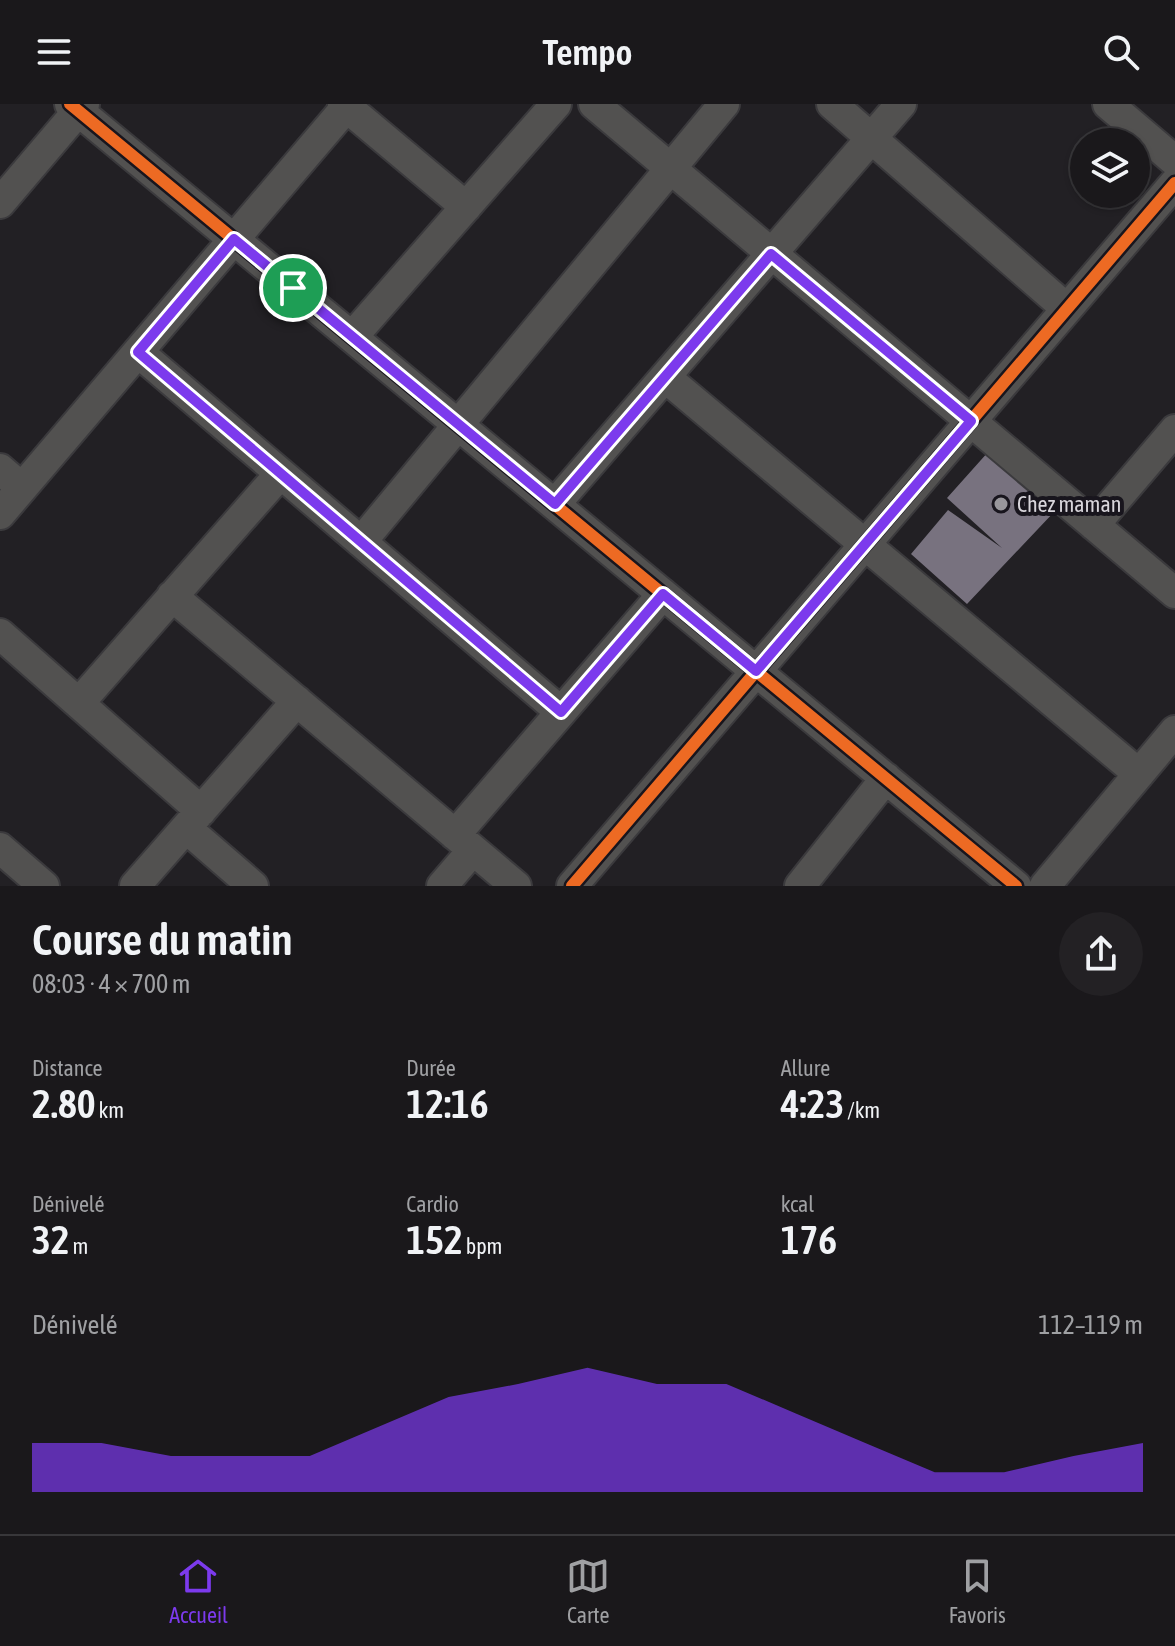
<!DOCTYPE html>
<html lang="fr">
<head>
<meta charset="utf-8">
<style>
  body { margin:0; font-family:"Asap Condensed",sans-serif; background:#232124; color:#f1f3f6; height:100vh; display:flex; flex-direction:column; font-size:30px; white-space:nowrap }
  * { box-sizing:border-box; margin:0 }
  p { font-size:26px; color:#9fa0a3 }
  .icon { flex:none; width:44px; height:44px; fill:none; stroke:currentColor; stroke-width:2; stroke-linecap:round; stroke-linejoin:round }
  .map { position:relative; height:782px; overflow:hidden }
  .panel { display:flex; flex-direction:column; background:#1a181b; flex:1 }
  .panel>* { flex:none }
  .fabs { position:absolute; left:1070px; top:24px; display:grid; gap:16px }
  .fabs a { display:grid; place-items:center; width:80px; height:80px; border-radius:50%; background:#1a181b; box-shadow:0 2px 6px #0004,0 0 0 2px #38373a; font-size:40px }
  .pin { position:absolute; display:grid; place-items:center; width:68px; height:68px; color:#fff; margin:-34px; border:4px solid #fff; border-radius:50%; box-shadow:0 2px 8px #0007 }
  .round { display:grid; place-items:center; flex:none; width:84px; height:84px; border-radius:42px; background:#232124 }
  .overview { display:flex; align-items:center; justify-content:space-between; height:136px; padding:0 32px }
  h1 { font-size:44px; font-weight:600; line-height:60px }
  .metrics { display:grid; grid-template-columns:repeat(3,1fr); gap:12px; height:136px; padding:8px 32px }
  .metrics div { display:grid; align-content:center }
  .metrics b { font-size:40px; font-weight:600 }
  .metrics small { font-size:22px; font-weight:400 }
  .metrics p { font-size:22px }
  .chart { height:224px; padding:16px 32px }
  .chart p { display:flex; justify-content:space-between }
  .chart svg { width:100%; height:144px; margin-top:8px; fill:#7c3aed; opacity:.7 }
  header { display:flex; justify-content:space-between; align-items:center; height:104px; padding:0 32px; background:#1a181b; font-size:36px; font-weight:600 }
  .dock { display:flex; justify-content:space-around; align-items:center; height:112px; border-top:2px solid #38373a; background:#1a181b; font-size:22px; color:#9fa0a3 }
  .dock a { display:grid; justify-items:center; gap:4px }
  .dock .active { color:#7c3aed }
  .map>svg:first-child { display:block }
  .building { fill:#78727f }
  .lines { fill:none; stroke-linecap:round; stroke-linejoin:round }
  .minor-casing { stroke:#3b3a3d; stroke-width:34 }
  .minor { stroke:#525150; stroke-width:30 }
  .cycleway-casing { stroke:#18151d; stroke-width:17 }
  .cycleway { stroke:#ed6a23; stroke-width:12 }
  .route-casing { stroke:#fff; stroke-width:16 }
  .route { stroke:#7c3aed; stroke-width:10 }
  .poi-dot { fill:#98969b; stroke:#18151d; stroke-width:3 }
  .labels { text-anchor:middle; stroke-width:8; stroke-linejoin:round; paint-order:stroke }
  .poi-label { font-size:22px; fill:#d8d5db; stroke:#18151d; text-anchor:start }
</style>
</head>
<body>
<header><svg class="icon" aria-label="menu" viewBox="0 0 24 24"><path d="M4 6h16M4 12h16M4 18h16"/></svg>Tempo<svg class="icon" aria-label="search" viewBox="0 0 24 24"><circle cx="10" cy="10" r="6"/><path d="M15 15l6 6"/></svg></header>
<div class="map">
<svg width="1175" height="782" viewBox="0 0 1175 782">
  <rect width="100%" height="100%" fill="#222024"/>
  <path class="building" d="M989,347L1055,407L967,500L911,450L948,406L1002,444L947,394Z"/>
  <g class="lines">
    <defs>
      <path id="minor" d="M70,0L1016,782
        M343,0L466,103
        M594,0L1175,489
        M832,0L1067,205
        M1108,0L1175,57
        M0,99L84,0
        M352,233L556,0
        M138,248L561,608
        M665,273L1139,670
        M0,365L22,384
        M555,400L901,0
        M0,410L349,0
        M1094,421L1175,326
        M361,438L724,0
        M172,492L516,782
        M0,530L201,707
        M79,599L280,370
        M186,724L253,782
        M455,731L663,490
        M0,744L44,782
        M135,782L297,597
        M442,782L473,746
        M572,782L1175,79
        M800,782L886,674
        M1045,782L1175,627"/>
    </defs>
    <use href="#minor" class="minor-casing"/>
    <use href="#minor" class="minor"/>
    <defs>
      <path id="cycleway" d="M70,0L1016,782
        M572,782L1175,79"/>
    </defs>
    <use href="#cycleway" class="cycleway-casing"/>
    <use href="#cycleway" class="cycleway"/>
  </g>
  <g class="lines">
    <defs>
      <path id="route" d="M234,135L555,400L771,150L971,317L756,567L663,490L561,608L138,248Z"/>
    </defs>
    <use href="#route" class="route-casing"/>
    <use href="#route" class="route"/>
  </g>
  <circle class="poi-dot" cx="1001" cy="400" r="8"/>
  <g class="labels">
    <g class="poi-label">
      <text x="1017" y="408">Chez maman</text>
    </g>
  </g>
</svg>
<div class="fabs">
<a><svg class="icon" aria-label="layers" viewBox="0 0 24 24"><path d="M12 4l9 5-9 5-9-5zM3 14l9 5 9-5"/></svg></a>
</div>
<div class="pin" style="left:293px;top:184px;background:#1e9e55"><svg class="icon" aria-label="arrive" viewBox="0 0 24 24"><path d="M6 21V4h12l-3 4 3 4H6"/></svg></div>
</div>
<section class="panel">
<div class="overview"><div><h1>Course du matin</h1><p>08:03 · 4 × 700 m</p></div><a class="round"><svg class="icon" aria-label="share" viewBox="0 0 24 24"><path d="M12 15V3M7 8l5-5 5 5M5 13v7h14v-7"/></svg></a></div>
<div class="metrics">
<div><p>Distance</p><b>2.80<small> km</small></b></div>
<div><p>Durée</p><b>12:16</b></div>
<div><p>Allure</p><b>4:23<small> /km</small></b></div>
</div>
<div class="metrics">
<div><p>Dénivelé</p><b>32<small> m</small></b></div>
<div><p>Cardio</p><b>152<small> bpm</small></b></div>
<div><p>kcal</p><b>176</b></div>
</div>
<div class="chart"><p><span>Dénivelé</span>112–119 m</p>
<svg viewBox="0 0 160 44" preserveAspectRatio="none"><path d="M0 44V29L10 29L20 33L30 33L40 33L50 24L60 15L70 11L80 6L90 11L100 11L110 20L120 29L130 38L140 38L150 33L160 29V44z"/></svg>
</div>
</section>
<nav class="dock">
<a class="active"><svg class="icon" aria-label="home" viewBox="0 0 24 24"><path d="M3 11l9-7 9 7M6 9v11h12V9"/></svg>Accueil</a>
<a><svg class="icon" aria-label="map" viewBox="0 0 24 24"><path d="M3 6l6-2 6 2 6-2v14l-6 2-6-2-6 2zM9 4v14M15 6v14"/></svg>Carte</a>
<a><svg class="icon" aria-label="saved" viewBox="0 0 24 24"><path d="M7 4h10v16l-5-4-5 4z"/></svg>Favoris</a>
</nav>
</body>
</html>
